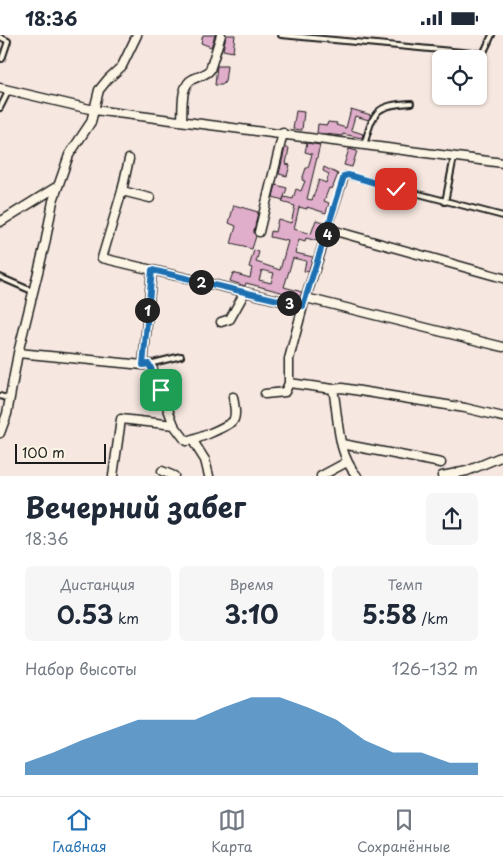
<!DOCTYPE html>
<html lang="ru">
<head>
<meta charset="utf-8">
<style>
  body { margin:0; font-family:"Playpen Sans",sans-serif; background:#f6f6f7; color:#1f2937; height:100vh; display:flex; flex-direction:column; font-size:19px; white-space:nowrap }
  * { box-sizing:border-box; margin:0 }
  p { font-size:16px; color:#747a83 }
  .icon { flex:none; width:28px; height:28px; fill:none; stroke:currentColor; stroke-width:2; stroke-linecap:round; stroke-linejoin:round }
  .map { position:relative; height:441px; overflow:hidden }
  .side { display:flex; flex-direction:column; background:#fff; flex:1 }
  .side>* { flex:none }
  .controls { position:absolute; left:432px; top:15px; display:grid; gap:10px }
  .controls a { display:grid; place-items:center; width:55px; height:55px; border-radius:8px; background:#fff; box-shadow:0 1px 4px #0004; font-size:25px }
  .scale { position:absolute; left:15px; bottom:12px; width:91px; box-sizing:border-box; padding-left:5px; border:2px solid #1c1c1c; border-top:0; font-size:14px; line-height:18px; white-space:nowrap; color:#1c1c1c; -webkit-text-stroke:4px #fcf5e5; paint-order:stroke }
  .pin { position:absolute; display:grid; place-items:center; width:42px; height:42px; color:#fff; margin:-21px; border-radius:10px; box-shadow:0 2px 8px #0006 }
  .km { position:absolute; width:25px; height:25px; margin:-12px; border-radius:50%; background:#222; color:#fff; font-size:14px; line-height:25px; text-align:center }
  .round { display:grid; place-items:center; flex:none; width:52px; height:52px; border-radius:8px; background:#f6f6f7 }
  .head { display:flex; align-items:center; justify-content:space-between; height:85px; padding:0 25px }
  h1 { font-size:28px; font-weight:700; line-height:38px }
  .figures { display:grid; grid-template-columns:repeat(3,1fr); gap:8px; height:85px; padding:5px 25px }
  .figures div { display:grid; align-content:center; border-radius:8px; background:#f6f6f7; text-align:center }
  .figures b { font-size:25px; font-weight:700 }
  .figures small { font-size:14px; font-weight:400 }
  .figures p { font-size:14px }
  .chart { height:140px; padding:10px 25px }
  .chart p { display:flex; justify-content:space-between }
  .chart svg { width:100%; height:90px; margin-top:5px; fill:#1f6fb2; opacity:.7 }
  .status { display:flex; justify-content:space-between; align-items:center; height:35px; padding:0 25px; background:#fff; direction:ltr }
  .status svg { height:14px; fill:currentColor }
  .tab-bar { display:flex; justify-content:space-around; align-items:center; height:70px; border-top:1px solid #e0e1e3; background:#fff; font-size:14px; color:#747a83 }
  .tab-bar a { display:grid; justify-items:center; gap:2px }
  .tab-bar .on { color:#1f6fb2 }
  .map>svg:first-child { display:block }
  .building { fill:#e0adcb; stroke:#1c1c1c; fill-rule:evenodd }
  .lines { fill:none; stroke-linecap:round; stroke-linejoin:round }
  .lane-casing { stroke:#1c1c1c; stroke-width:8 }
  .street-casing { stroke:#1c1c1c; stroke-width:11 }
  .lane { stroke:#fcf5e5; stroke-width:4 }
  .street { stroke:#fcf5e5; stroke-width:8 }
  .route-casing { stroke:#fff; stroke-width:10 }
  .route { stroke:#1f6fb2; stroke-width:6 }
</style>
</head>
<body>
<div class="status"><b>18:36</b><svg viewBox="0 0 49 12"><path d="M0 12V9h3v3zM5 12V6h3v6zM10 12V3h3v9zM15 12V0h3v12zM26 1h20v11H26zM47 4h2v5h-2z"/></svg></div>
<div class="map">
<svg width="503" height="441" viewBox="0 0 503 441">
  <rect width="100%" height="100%" fill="#f6e7e0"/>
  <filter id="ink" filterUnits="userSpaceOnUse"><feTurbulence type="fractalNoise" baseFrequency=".02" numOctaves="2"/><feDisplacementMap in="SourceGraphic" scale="10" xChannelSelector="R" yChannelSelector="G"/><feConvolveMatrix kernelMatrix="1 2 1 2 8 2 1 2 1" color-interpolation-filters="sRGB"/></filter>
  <g filter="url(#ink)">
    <path class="building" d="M203,0H215L211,12L201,8Z
      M226,0H235L233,17L223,15Z
      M217,31H227L225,47L222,50H215Z
      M351,74L371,80L369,85L355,81L351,95L363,99L362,103L343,99L342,101L317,98L318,89L327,90L328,87L337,88L336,90L346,93Z
      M296,76L304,77L302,95L293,94Z
      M307,108L320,110L307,164L312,165L319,145L326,148L329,139L323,136L324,132L338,139L332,154L329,153L324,166L329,168L326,178L307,172V174L299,172L294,194L311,199L316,185L326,188L322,192L317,206L306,203L305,207L299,205L295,218L313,222L308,237L304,236L306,226L293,223L284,252L302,257L300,262L246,248L245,251L230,246L233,238L250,243L252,233L249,232L254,215L259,217L256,227L280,235L288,206L270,202L271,196L275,197L278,184L291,188L295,171L282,167L284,162L293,164L296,154L301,156L305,146L302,145L306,133H308L312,119L305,117ZM262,235L274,238L271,248L259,245Z
      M285,113H289L286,129L290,130L287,141L279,139Z
      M349,114L357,116L352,132L344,130Z
      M276,150L287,153L283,165L273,162Z
      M234,170L258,177L254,196L256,201L252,214L231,209L236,191L229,188Z"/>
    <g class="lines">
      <defs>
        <path id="lane" d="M281,0L483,19L492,0
          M0,2L8,6L2,24
          M0,73L9,55
          M364,110C374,77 374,70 411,68
          M445,167L454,122
          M328,194L346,140L503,181
          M0,242L32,256
          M149,329L181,321
          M0,361L10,364"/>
        <path id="street" d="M137,0L122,31L108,44L99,55L91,87L69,120L53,166L45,209L18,318L143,330L149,329L153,335L174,390L186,406C192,407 228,391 233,386C237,380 234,369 233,362
          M0,53L94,75L503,128
          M182,85C183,73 180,50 193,44C199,41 206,40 210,35L221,0
          M129,124L122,156L102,223L303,271L289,324V348
          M122,156L150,163
          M0,187L58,151
          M259,197L283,98
          M306,263L503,312
          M303,271L328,194L503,243
          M221,287L230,284L245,257
          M143,330L152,235
          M333,354L342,353L465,373L503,382
          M265,359L285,357L289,348L333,354C339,383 336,417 357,441
          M0,398L7,379L18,318
          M193,406L205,425L209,441
          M342,409L441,428
          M162,436L174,441
          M113,441L121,384L174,390
          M321,441L347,427
          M442,441L467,436L503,421"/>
      </defs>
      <use href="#lane" class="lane-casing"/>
      <use href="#street" class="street-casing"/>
      <use href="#lane" class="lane"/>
      <use href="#street" class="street"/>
    </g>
  </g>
  <g class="lines" filter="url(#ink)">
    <defs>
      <path id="route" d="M161,355L149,329L143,330L152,235L303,271L344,141L348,140L396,154"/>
    </defs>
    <use href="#route" class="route-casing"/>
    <use href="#route" class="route"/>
  </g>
</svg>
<div class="controls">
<a><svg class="icon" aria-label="locate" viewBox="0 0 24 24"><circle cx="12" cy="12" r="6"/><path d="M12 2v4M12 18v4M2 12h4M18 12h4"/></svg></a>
</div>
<div class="scale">100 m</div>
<div class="pin" style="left:161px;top:355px;background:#1e9e55"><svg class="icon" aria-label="arrive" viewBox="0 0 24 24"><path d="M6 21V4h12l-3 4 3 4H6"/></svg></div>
<div class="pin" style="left:396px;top:154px;background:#d93025"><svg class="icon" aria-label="check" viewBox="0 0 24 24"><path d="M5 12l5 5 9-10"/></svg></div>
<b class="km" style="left:147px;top:275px">1</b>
<b class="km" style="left:201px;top:247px">2</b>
<b class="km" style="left:289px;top:268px">3</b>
<b class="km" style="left:327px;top:199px">4</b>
</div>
<section class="side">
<div class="head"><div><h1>Вечерний забег</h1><p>18:36</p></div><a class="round"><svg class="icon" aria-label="share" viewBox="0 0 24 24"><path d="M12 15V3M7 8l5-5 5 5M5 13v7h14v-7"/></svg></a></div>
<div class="figures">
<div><p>Дистанция</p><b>0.53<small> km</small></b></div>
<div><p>Время</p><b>3:10</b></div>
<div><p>Темп</p><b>5:58<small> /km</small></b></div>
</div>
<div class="chart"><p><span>Набор высоты</span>126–132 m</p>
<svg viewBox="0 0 160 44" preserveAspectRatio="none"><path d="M0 44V38L10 33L20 27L30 22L40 17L50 17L60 17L70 11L80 6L90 6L100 11L110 17L120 27L130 33L140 33L150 38L160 38V44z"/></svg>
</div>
</section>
<nav class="tab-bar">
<a class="on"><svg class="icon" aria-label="home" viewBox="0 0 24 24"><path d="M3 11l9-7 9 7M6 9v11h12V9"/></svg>Главная</a>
<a><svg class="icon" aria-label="map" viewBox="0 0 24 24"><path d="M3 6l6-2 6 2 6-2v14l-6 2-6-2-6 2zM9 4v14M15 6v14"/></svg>Карта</a>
<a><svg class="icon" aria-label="saved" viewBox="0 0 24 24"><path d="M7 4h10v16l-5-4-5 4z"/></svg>Сохранённые</a>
</nav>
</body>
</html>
